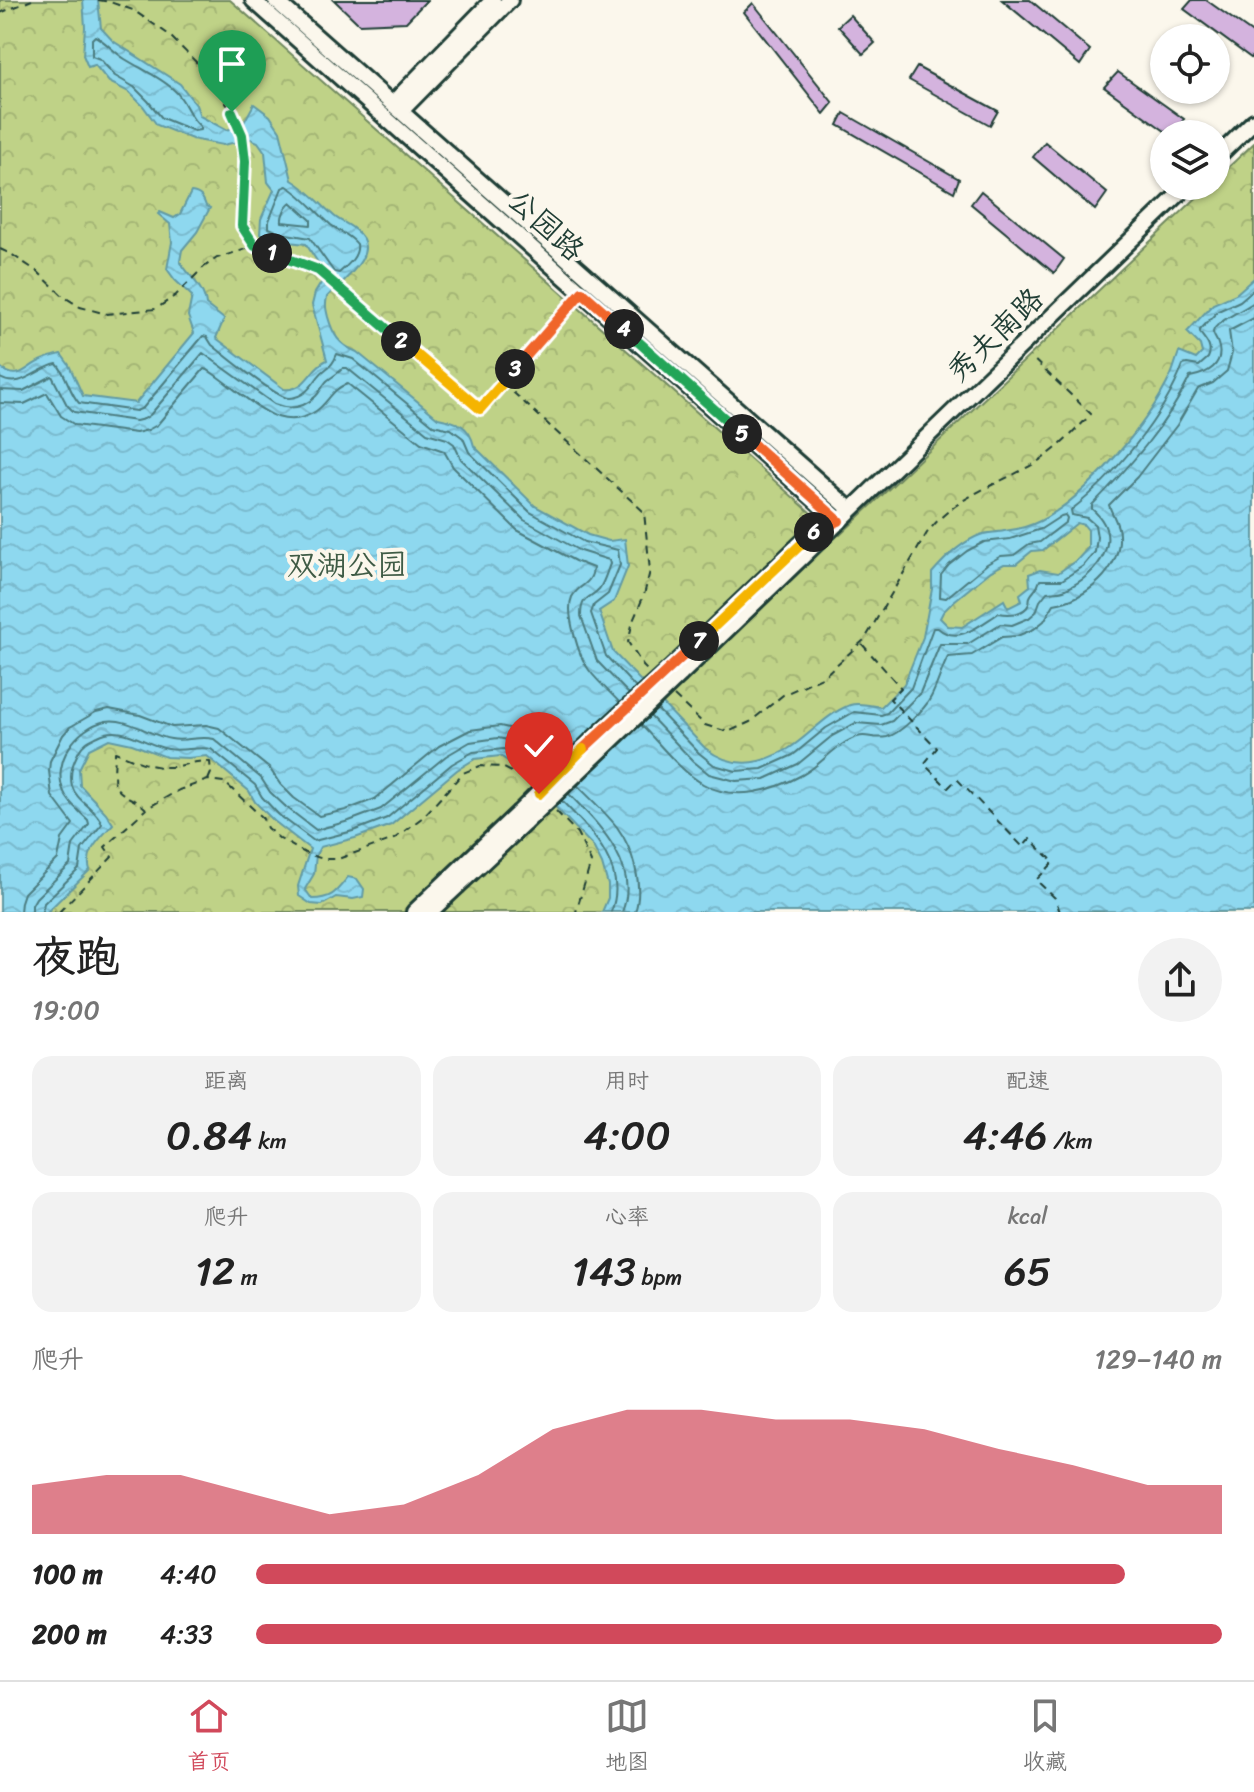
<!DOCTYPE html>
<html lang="zh">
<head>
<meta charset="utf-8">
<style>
  body { margin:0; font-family:Sriracha,"LXGW WenKai TC",sans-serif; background:#f2f2f2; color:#222; height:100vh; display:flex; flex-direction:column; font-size:30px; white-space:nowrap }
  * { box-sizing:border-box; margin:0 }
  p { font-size:26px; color:#767676 }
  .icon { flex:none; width:44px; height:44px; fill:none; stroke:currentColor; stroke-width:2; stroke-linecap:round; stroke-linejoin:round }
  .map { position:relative; height:912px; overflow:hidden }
  .details { display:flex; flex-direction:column; background:#fff; flex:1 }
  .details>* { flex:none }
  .tools { position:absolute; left:1150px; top:24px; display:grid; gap:16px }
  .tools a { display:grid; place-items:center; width:80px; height:80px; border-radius:50%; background:#fff; box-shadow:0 2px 6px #0004; font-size:40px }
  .pin { position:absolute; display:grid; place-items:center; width:68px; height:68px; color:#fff; margin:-82px -34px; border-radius:50% 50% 50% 0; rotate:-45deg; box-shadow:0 0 8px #0007 }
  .pin .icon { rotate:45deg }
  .km { position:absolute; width:40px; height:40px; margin:-20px; border-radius:50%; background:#222; color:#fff; font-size:22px; line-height:40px; text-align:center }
  .round { display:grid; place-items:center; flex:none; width:84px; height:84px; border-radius:42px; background:#f2f2f2 }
  .summary { display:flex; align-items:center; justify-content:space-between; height:136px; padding:0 32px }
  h1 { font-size:44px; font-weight:600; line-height:60px }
  .stats { display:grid; grid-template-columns:repeat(3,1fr); gap:12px; height:136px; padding:8px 32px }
  .stats div { display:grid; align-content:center; border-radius:20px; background:#f2f2f2; text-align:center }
  .stats b { font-size:40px; font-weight:600 }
  .stats small { font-size:22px; font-weight:400 }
  .stats p { font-size:22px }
  .chart { height:224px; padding:16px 32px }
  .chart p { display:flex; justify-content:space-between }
  .chart svg { width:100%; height:144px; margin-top:8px; fill:#d1495b; opacity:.7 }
  ul { padding:0 32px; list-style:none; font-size:26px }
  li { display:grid; grid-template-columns:128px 96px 1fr; align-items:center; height:60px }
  li i { height:20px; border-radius:10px; background:#d1495b }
  .dock { display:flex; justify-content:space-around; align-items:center; height:112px; border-top:2px solid #e0e0e0; background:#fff; font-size:22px; color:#767676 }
  .dock a { display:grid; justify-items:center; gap:4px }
  .dock .selected { color:#d1495b }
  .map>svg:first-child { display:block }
  .park { fill:url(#park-crowns); stroke:#6f885e; stroke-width:2 }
  .water { fill:url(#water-waves); stroke:#629aa4; stroke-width:2; fill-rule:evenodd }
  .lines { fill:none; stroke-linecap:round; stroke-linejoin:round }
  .shore { stroke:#4b7b7f; stroke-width:2 }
  .building { fill:#d4b3de; stroke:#1f3d34; stroke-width:2 }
  .secondary-casing { stroke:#1f3d34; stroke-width:20 }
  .path { stroke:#1f3d34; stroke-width:2; stroke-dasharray:8 6; stroke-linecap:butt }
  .secondary { stroke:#fbf7ec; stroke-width:14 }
  .secondary-bridge-casing { stroke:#1f3d34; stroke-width:20; stroke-linecap:butt }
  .secondary-bridge { stroke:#fbf7ec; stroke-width:14 }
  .split-1-casing { stroke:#fff; stroke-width:16 }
  .split-2-casing { stroke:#fff; stroke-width:16 }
  .split-3-casing { stroke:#fff; stroke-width:16 }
  .split-4-casing { stroke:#fff; stroke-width:16 }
  .split-5-casing { stroke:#fff; stroke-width:16 }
  .split-6-casing { stroke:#fff; stroke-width:16 }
  .split-7-casing { stroke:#fff; stroke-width:16 }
  .split-8-casing { stroke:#fff; stroke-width:16 }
  .split-9-casing { stroke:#fff; stroke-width:16 }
  .split-1 { stroke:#22a559; stroke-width:10 }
  .split-2 { stroke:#22a559; stroke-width:10 }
  .split-3 { stroke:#f5b400; stroke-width:10 }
  .split-4 { stroke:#f0652b; stroke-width:10 }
  .split-5 { stroke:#22a559; stroke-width:10 }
  .split-6 { stroke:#f0652b; stroke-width:10 }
  .split-7 { stroke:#f5b400; stroke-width:10 }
  .split-8 { stroke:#f0652b; stroke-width:10 }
  .split-9 { stroke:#f5b400; stroke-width:10 }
  .labels { text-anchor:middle; stroke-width:8; stroke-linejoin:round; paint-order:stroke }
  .street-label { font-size:30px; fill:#1f3d34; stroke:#fbf7ec }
  .park-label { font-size:30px; fill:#3f5b45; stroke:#fbf7ec }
</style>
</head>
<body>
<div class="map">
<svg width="1254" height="912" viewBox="0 0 1254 912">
  <defs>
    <pattern id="park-crowns" width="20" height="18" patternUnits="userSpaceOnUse" patternTransform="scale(2)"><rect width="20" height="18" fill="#bfd287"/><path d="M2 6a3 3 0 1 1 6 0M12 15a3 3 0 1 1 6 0" fill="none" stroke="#a4b575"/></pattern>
    <pattern id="water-waves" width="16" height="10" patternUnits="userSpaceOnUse" patternTransform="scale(2)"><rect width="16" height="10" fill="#8ed8ef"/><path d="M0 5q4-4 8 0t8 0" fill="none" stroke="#7abace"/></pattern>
  </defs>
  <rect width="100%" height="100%" fill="#fbf7ec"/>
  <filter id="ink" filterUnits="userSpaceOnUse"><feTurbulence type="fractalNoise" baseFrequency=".0125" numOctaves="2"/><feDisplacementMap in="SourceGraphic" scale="16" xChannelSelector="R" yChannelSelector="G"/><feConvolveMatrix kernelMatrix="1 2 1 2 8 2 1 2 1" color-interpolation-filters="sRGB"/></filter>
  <g filter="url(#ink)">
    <path class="park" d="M0,0H230L811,513L840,535L1209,186H1216V179L1254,143V912H0Z"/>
    <path class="water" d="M83,0H98L101,28L113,41L180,84L196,105L200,116L226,130L242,126L254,104L270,116L280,131L292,180C308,189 320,204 334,216C341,222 349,224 355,230C384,252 343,280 327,297C325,305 326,309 328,317C333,335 339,345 357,352L438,418C458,422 469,425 474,446L535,506L588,535L609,541L625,539L628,566L614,601L599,611L613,652L705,748C732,769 758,766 788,749C809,736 826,714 850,705C859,702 872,706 881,707L904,684L923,637L932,589V573C945,558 961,542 980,535C987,532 996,533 1004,531C1015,530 1030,526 1040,521C1088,496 1148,424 1171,375C1174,368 1176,360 1179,352L1196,359L1202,353L1200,345L1187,332L1213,304L1236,294L1254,278V912L1068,911L1064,912H602L608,898V885L602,864L593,846L517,767L500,756L475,759L457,770L391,825L355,838L320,847L316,855L314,874L305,889L312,899C332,899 336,892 348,877L357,879L364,889L363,897L353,899L336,897L322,905L311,904L299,896L298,886L310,849L274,821L255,802L249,791L207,756L188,758L166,757L132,744L109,739L89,749L79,769L80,785L106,813L113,824C101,838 84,851 90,870L47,912H0V367C19,383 25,367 42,360C48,357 55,356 61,354L69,365L83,396L136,403L194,333L188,316L192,296L175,280L167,269L172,242L170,224L158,214L160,212L174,218L180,214L191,192C200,193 203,197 206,206L210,208L197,232L182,250L180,261C189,277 204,286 206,305L224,319L216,338L284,389C306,392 310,367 327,360L312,305L315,293L326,275L306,244L279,241L260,234L261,219L274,190L268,182L265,152L258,142L251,139L223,145L192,139L157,125L143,106L129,92L109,82L95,65L88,67L83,55L85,27ZM1077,523L1084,525L1088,530V548L1078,559L1058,573L1040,570L1029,574L1030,586L1020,594L1022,601L1008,608L1004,600L962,627L948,626L940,618L943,612L954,601L991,571L1004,564H1016L1032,551L1043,550Z"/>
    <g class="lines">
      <path class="shore" d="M95,36C105,41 114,52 125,59C141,69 160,77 174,90C186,100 188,117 200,126V130L194,131L162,118L148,101L134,87L115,76L100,59L92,56V39Z
        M287,186C304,196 316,212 331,225C340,232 350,235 357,244C359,256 348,265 339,273L334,272L310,238L281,233L269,228V221L282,188Z
        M291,202L311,220V225L282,222C281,216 286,205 291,202Z
        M0,378C21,390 37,368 57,364C67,375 69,392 79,403L136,411L143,408L203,336L207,337L212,345C225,355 276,398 289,398C303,398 311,387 318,377C327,365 331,370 337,354L353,359L433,425L451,429L463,438L469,452L530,512L584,542L618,550L620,565L608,594L594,605L591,613L606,656L636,688
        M0,390L23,391L52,376L67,405L74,412L136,421L144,419L150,415L203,353L274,404C289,410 304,408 316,396C321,391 323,384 328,380C333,376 339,373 343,368H347L427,433L447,439L454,444L461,459L524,520L580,551L609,560L610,564C607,571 604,583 599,589C589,600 581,596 581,616L597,661L629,694
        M0,403L24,404L47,393L61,416L75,425L136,433L148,430L157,425L204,369L208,370C220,378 231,387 243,396C266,413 288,430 316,411C328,403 333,387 348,384L421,443L444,451L453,467L517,530L575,561L593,568C592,585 579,584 572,597C565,613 579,657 589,670C598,682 610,692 620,703
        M1065,515L1067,518L1066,522L1040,542L1029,544L1014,555L1001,556L987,564L946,598L940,597L941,575L949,565L967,551L984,542L1010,539L1041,529L1061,516Z
        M657,709L699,753L714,765L736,771L762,769L793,755L826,728L854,712L881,715L887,713L911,688L933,628H938C958,646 981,624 999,613C1008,615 1024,615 1029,604C1030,602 1029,599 1030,597C1033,590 1037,591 1040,580H1062L1083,566L1095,552L1097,537L1095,525L1087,518L1072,515L1071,510C1113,478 1165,415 1183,365L1187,364L1199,366L1208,358C1213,348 1206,341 1200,333V330L1218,311L1240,301L1254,289
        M650,716L693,761L709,774L736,781L765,779L798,764L832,736L856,723L881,725L892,721L920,693L940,644H968L1000,624L1012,625L1029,618L1036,612L1040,601L1047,592C1054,591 1060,592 1066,589C1099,574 1125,538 1092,509V505C1130,466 1166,426 1190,377C1207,374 1225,365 1218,344C1217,340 1213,336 1213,332C1214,322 1246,309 1254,302
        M641,725C660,744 679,770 703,784C734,802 773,791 802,775C818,767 830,751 846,742C867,730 867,740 887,737C900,734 925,709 931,697C938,684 941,670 948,657L972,655L1002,637L1017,636L1034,629L1044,621L1054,604C1086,599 1121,570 1119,535C1119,523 1112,515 1109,505L1137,477L1177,425L1198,389L1213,383L1227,371L1232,353L1229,331L1254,318
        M577,785C591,799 605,812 617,827C633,849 644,886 635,912
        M569,794C598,824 641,865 622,912
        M562,801C590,830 629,867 611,912
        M20,912L21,902L24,893L58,859L62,839L73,824L52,796L49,771L50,761L63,735L70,727L96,712L109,709L140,715L172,727L206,725L219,728L270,769L280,784L294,798L319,816L346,810L375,799L439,746L470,730L500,726L513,729L535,742L556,763
        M32,912V905L36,898L70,865L73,845L89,824L88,820C80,812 68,803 64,792C51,763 76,727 106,721C127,717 151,736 171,739C186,742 200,735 214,739L261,778L270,792L286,807L316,830L349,821L381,809L446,756L470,742L498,738L508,740L529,753L547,772
        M42,912L44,903L79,869L82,849L102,824C97,809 76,801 72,786C69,772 73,763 79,751C84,742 90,740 98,736C122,723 145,745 168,749C182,752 197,746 211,749L255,785L262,797L279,815L314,841L353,831L387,818L452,764L473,752L504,749L523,761L540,779"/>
    </g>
    <path class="building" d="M334,0H427L406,22L359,24Z
      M1002,0H1030L1090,50L1080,65Z
      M1192,0H1206L1254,34V54L1251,58L1184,9Z
      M753,3L833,103L824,114L744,12Z
      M850,15L875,43L863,54L838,26Z
      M917,67L998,111L990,125L909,80Z
      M1118,72L1184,119L1173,134H1169L1104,87Z
      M844,113L959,179L954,192L838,125Z
      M1045,142L1107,193L1095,210L1033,157Z
      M981,191L1064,259L1054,273L971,204Z"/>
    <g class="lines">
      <defs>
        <path id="secondary" d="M253,0L839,521
          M275,0L851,510
          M392,104L493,0
          M401,111L510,0
          M1216,158L1254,121
          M670,669L815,530L832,524
          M680,675L1187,186
          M414,912L518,813
          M430,912L525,823"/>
      </defs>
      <use href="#secondary" class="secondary-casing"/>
      <path class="path" d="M98,0L110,2L133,10L168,34L202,68L232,112L242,135L245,161L242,226L255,246L318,270L480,409L573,302
        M0,13L32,0
        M0,249L11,254L38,272L63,296L80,307L107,314L156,309L176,295L204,267L217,258L253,247
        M503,383L644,512L650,571L644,595L633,621L628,642L643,666L649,672
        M862,644L901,688L890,699L937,748L924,764L948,788L957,779L1023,847L1030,839L1054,862L1036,880L1055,898L1060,912
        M674,696L705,725L728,732L750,722L783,695L824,676L865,639L927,533C958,493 1000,485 1040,460C1059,448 1075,431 1091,414L1030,356
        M208,780L211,773L210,762C194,759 181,768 165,767C148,767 131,758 115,752C115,760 113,779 115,785C120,796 138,800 146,809L179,790L208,780L224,782L262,817L267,828L280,839L305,853L323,859H338L394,839L423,817L463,773L480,766L502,767L523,778L529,784
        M556,811L577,833L591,862L576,912
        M59,912L112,857L105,847L146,809"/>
      <use href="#secondary" class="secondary"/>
      <defs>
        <path id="secondary-bridge" d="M518,813L590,742L670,669
          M525,823L680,675"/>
      </defs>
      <use href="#secondary-bridge" class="secondary-bridge-casing"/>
      <use href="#secondary-bridge" class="secondary-bridge"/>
    </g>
  </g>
  <g class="lines" filter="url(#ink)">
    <defs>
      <path id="split-1" d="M232,112L242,135L245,161L242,226L255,246L272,253"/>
      <path id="split-2" d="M272,253L318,270L401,341"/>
      <path id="split-3" d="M401,341L480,409L515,369"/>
      <path id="split-4" d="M515,369L582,292L624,329"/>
      <path id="split-5" d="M624,329L742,434"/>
      <path id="split-6" d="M742,434L839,521L814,532"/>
      <path id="split-7" d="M699,641L814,532"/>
      <path id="split-8" d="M583,749L699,641"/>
      <path id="split-9" d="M539,794L583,749"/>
    </defs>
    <use href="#split-1" class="split-1-casing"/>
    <use href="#split-2" class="split-2-casing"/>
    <use href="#split-3" class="split-3-casing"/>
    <use href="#split-4" class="split-4-casing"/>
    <use href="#split-5" class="split-5-casing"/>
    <use href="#split-6" class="split-6-casing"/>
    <use href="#split-7" class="split-7-casing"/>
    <use href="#split-8" class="split-8-casing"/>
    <use href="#split-9" class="split-9-casing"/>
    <use href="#split-1" class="split-1"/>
    <use href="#split-2" class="split-2"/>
    <use href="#split-3" class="split-3"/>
    <use href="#split-4" class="split-4"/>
    <use href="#split-5" class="split-5"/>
    <use href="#split-6" class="split-6"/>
    <use href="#split-7" class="split-7"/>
    <use href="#split-8" class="split-8"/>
    <use href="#split-9" class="split-9"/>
  </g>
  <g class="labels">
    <g class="street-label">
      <text transform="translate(546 225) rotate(42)" y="10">公园路</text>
      <text transform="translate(995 335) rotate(-44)" y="10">秀夫南路</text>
    </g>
    <g class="park-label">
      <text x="347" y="575">双湖公园</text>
    </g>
  </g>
</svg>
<div class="tools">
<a><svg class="icon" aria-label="locate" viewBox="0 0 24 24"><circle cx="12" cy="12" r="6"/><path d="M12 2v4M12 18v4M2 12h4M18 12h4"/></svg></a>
<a><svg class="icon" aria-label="layers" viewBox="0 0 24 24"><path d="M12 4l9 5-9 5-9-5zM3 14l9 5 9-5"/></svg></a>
</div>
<div class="pin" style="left:232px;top:112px;background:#1e9e55"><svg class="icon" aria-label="arrive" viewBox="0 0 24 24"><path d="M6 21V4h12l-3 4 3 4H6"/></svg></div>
<div class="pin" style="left:539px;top:794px;background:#d93025"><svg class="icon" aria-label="check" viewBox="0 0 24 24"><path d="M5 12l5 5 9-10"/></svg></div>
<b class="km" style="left:272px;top:253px">1</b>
<b class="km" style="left:401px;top:341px">2</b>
<b class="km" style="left:515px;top:369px">3</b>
<b class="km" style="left:624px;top:329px">4</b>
<b class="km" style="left:742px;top:434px">5</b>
<b class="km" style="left:814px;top:532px">6</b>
<b class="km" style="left:699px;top:641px">7</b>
</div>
<section class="details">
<div class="summary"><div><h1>夜跑</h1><p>19:00</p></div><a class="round"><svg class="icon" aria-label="share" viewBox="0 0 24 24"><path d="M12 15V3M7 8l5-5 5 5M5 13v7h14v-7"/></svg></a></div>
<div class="stats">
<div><p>距离</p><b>0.84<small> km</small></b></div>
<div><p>用时</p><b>4:00</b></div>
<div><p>配速</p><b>4:46<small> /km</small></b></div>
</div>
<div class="stats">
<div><p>爬升</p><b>12<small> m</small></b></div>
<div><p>心率</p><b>143<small> bpm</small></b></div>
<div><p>kcal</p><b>65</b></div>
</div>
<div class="chart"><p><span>爬升</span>129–140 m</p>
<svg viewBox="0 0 160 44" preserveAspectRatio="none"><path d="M0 44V29L10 26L20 26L30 32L40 38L50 35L60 26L70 12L80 6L90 6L100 9L110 9L120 12L130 18L140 23L150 29L160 29V44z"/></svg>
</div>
<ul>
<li><b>100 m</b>4:40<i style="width:90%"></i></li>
<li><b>200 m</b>4:33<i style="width:100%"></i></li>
</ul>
</section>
<nav class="dock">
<a class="selected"><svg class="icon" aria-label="home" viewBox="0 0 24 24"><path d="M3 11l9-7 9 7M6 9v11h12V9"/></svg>首页</a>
<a><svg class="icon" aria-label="map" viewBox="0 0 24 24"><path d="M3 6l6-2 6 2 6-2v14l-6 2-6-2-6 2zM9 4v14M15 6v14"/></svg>地图</a>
<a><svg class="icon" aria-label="saved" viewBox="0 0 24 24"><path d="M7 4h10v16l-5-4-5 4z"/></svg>收藏</a>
</nav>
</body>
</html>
